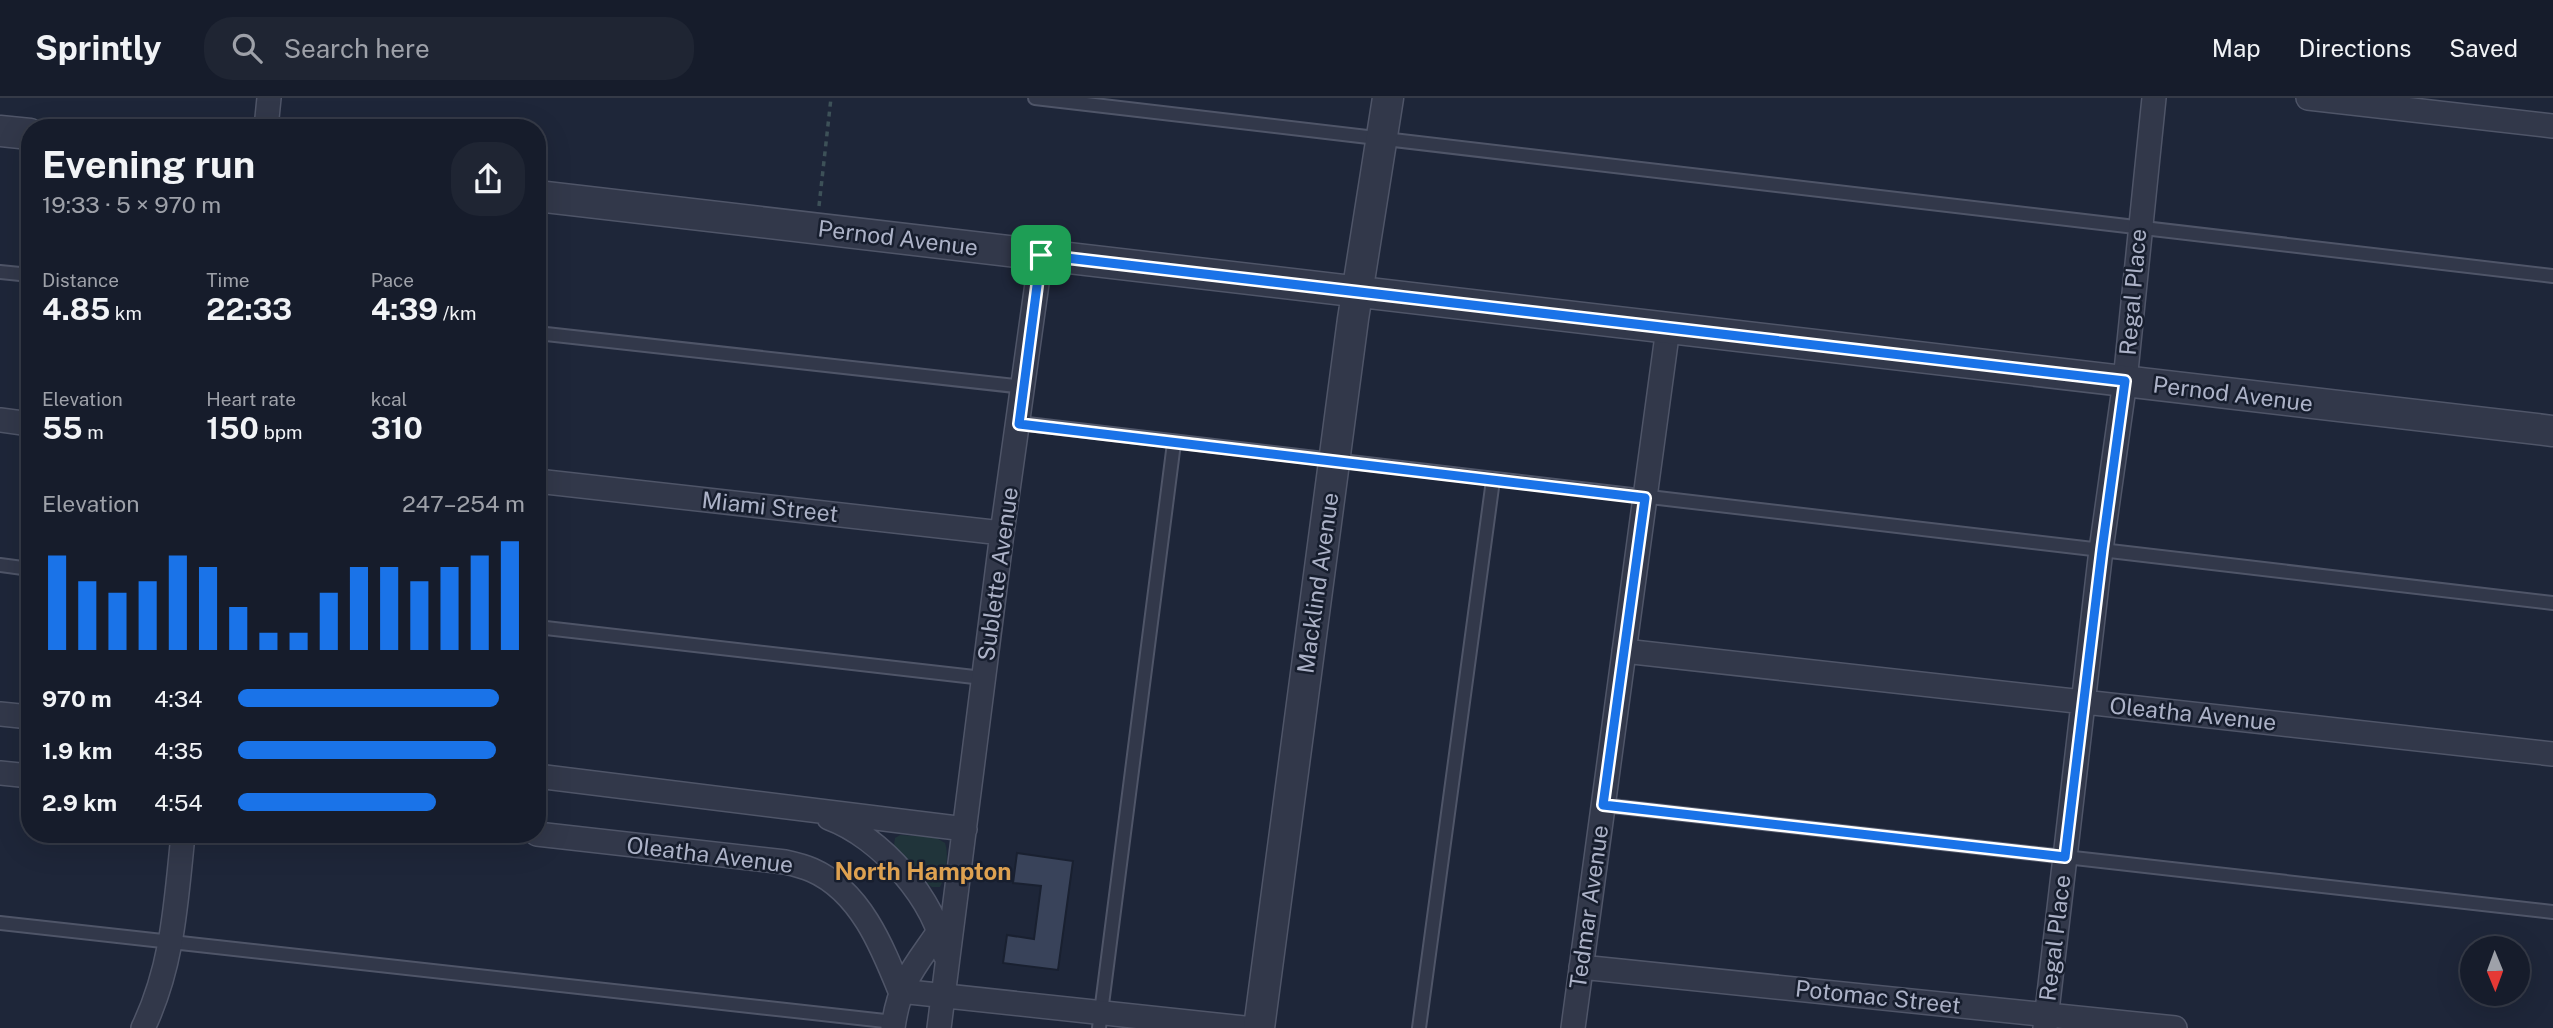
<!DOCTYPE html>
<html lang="en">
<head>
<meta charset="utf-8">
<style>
  body { margin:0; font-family:"Public Sans",sans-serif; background:#1f2533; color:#f1f3f6; height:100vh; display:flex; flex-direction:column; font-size:26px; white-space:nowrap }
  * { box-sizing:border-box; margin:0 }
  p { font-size:23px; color:#9ea1a9 }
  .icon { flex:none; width:38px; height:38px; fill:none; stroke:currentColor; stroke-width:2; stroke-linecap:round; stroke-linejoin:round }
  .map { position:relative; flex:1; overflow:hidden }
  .drawer { position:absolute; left:21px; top:21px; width:525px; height:724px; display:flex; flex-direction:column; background:#161c2b; border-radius:28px; box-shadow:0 7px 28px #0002,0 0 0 2px #353a47 }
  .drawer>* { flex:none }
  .needle { width:46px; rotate:179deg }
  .tools { position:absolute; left:2460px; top:838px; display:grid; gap:14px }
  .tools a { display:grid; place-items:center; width:70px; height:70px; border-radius:50%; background:#161c2b; box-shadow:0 7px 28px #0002,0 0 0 2px #353a47; font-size:35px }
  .pin { position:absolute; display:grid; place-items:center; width:60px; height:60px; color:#fff; margin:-30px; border-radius:14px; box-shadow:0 4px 10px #0006 }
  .round { display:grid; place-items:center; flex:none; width:74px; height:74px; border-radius:28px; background:#1f2533 }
  .overview { display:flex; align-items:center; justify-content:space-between; height:119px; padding:0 21px }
  h1 { font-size:38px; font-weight:700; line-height:52px }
  .stats { display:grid; grid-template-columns:repeat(3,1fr); gap:10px; height:119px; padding:7px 21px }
  .stats div { display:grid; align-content:center }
  .stats b { font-size:30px; font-weight:700 }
  .stats small { font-size:19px; font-weight:400 }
  .stats p { font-size:19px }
  .chart { height:196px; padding:14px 21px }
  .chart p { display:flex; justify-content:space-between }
  .chart svg { width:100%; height:126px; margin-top:7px; stroke:#1a73e8; stroke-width:6 }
  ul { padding:0 21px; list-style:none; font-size:23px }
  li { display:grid; grid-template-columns:112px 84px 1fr; align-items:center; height:52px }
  li i { height:18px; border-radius:9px; background:#1a73e8 }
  header { display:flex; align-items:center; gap:42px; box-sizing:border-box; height:98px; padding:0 35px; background:#161c2b; border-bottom:2px solid #353a47 }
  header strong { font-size:33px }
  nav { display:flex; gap:38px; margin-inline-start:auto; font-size:24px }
  .search { width:490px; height:63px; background:#1f2533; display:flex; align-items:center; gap:18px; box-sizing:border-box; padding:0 24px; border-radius:28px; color:#9ea1a9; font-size:26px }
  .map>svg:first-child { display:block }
  .green { fill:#20343a }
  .building { fill:#39435a; stroke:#192030; stroke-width:2 }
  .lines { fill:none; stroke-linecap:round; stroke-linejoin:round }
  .service-casing { stroke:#4f5568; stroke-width:16 }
  .minor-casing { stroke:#4f5568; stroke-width:26 }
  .tertiary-casing { stroke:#4f5568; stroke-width:33 }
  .path { stroke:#3d5158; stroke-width:3.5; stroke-dasharray:5 5; stroke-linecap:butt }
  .service { stroke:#32384a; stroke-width:12 }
  .minor { stroke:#32384a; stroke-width:23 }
  .tertiary { stroke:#32384a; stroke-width:30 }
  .route-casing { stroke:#fff; stroke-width:14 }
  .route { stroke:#1a73e8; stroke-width:9 }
  .labels { text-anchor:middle; stroke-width:5; stroke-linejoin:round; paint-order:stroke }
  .street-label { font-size:23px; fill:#acb2c7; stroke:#171e2e }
  .neighbourhood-label { font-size:24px; font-weight:bold; fill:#dea150; stroke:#171e2e }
</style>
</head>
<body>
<header>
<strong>Sprintly</strong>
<div class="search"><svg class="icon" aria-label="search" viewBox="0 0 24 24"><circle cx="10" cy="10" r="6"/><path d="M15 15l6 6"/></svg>Search here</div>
<nav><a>Map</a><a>Directions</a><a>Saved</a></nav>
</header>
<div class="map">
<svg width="2553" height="930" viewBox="0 0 2553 930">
  <rect width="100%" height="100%" fill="#1e2639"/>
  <path class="green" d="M900,737L935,739L945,745C949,756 946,778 940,789H932L926,785L894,747L895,740Z"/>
  <path class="building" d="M1017,755L1073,763L1058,872L1003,865L1007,837L1034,841L1041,788L1013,785Z"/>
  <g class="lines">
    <defs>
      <path id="service" d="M1035,0L2553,178
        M0,174L30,177
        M537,235L1024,289
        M1019,325L2553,505
        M0,467L30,471
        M537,529L983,580
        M1603,707L2553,814
        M0,825L894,924
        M1099,930L1174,345
        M1419,930L1493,382"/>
      <path id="minor" d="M2308,0L2553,28
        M266,30L269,0
        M0,322L30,326
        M537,383L1002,435
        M1624,553L2553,656
        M0,616L30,619
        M0,675L30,678
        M537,678L965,731
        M829,720C881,739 936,802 945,857
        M537,736L785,764C794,766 803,768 812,772C860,793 882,848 900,893L1244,930
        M1581,869L2175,930
        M143,930C173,868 176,804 183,737
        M893,930C900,878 919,865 945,824
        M939,930L1002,435L1041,157
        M1573,930L1668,230
        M2045,930L2101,452L2125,283L2154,0"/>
      <path id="tertiary" d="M0,33L30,36
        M537,98L2553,333
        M1259,930L1353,221L1388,0"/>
    </defs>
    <use href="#service" class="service-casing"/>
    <use href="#minor" class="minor-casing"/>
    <use href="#tertiary" class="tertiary-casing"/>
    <path class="path" d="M819,108L831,0"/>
    <use href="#service" class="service"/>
    <use href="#minor" class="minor"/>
    <use href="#tertiary" class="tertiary"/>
  </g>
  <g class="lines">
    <defs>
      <path id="route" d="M1041,157L2125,283L2102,452L2065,759L1603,707L1645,400L1019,326Z"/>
    </defs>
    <use href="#route" class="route-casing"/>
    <use href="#route" class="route"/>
  </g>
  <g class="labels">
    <g class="street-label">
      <text transform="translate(898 140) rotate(7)" y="8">Pernod Avenue</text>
      <text transform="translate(2133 194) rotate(-85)" y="8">Regal Place</text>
      <text transform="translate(2233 296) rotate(7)" y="8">Pernod Avenue</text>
      <text transform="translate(770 409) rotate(6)" y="8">Miami Street</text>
      <text transform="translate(998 476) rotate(-82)" y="8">Sublette Avenue</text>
      <text transform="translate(1318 485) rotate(-82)" y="8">Macklind Avenue</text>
      <text transform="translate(2193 616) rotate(6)" y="8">Oleatha Avenue</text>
      <text transform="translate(710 757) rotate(7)" y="8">Oleatha Avenue</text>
      <text transform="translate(1589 809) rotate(-82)" y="8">Tedmar Avenue</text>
      <text transform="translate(2055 840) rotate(-83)" y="8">Regal Place</text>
      <text transform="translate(1878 899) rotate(6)" y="8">Potomac Street</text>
    </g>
    <g class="neighbourhood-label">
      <text x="923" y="782">North Hampton</text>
    </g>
  </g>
</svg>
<div class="tools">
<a><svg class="needle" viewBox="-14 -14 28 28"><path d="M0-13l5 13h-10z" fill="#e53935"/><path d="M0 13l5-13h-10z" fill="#9ea1a9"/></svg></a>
</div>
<div class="pin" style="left:1041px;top:157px;background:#1e9e55"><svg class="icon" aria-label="arrive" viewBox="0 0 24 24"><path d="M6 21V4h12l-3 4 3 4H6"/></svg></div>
<section class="drawer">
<div class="overview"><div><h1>Evening run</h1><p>19:33 · 5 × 970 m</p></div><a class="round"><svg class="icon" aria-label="share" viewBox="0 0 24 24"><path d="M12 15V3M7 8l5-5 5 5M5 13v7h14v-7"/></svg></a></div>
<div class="stats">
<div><p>Distance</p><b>4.85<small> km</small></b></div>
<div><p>Time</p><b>22:33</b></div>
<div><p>Pace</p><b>4:39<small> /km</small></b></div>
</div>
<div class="stats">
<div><p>Elevation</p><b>55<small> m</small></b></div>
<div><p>Heart rate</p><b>150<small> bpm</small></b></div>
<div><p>kcal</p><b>310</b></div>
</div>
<div class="chart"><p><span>Elevation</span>247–254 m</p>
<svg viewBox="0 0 160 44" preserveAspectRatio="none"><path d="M5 44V11M15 44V20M25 44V24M35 44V20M45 44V11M55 44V15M65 44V29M75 44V38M85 44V38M95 44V24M105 44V15M115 44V15M125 44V20M135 44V15M145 44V11M155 44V6"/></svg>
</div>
<ul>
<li><b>970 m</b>4:34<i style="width:91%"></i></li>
<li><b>1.9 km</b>4:35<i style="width:90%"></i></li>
<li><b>2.9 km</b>4:54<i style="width:69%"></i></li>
</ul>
</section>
</div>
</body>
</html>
